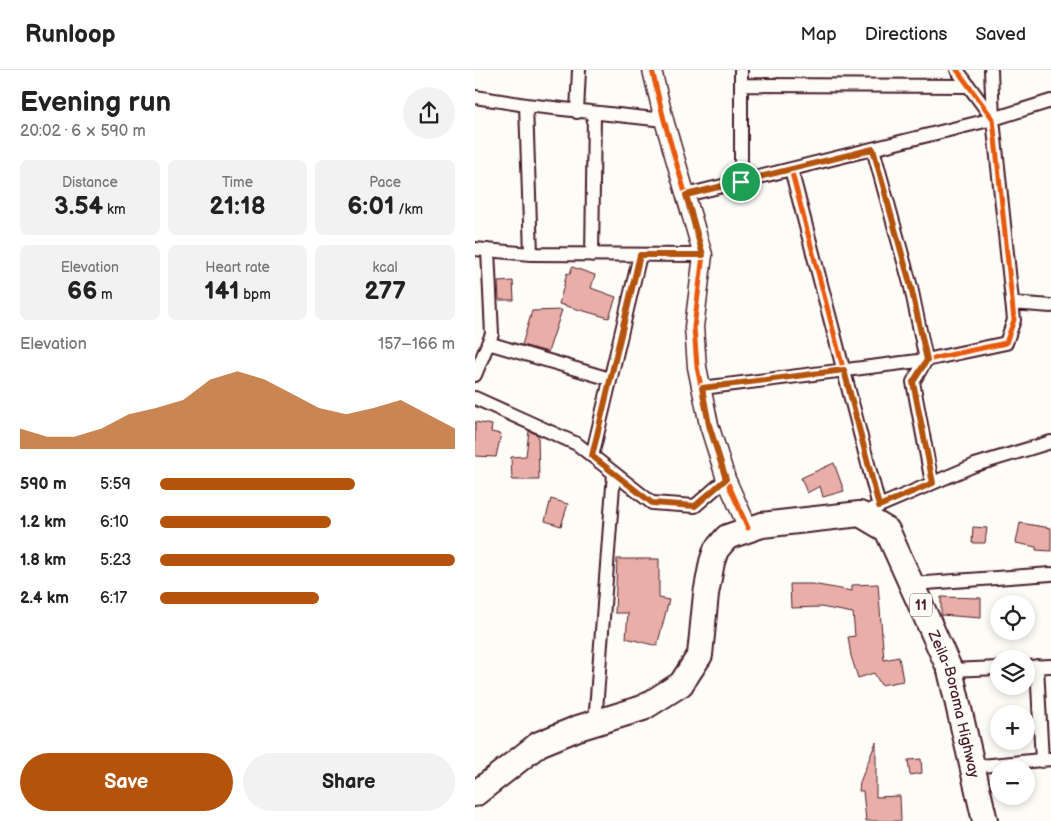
<!DOCTYPE html>
<html lang="en">
<head>
<meta charset="utf-8">
<style>
  body { margin:0; font-family:"Balsamiq Sans",sans-serif; background:#f2f2f2; color:#222; height:100vh; display:flex; flex-direction:column; font-size:19px; white-space:nowrap }
  * { box-sizing:border-box; margin:0 }
  p { font-size:16px; color:#767676 }
  .icon { flex:none; width:28px; height:28px; fill:none; stroke:currentColor; stroke-width:2; stroke-linecap:round; stroke-linejoin:round }
  .map { position:relative; flex:1; overflow:hidden }
  .drawer { display:flex; flex-direction:column; background:#fff; width:475px }
  .drawer>* { flex:none }
  .buttons { position:absolute; left:515px; top:525px; display:grid; gap:10px }
  .buttons a { display:grid; place-items:center; width:45px; height:45px; border-radius:50%; background:#fff; box-shadow:0 2px 8px #0003; font-size:25px }
  .pin { position:absolute; display:grid; place-items:center; width:42px; height:42px; color:#fff; margin:-21px; border:2px solid #fff; border-radius:50%; box-shadow:0 1px 5px #0007 }
  .round { display:grid; place-items:center; flex:none; width:52px; height:52px; border-radius:26px; background:#f2f2f2 }
  .headline { display:flex; align-items:center; justify-content:space-between; height:85px; padding:0 20px }
  h1 { font-size:28px; font-weight:800; line-height:38px }
  .metrics { display:grid; grid-template-columns:repeat(3,1fr); gap:8px; height:85px; padding:5px 20px }
  .metrics div { display:grid; align-content:center; border-radius:8px; background:#f2f2f2; text-align:center }
  .metrics b { font-size:25px; font-weight:800 }
  .metrics small { font-size:14px; font-weight:400 }
  .metrics p { font-size:14px }
  .chart { height:140px; padding:10px 20px }
  .chart p { display:flex; justify-content:space-between }
  .chart svg { width:100%; height:90px; margin-top:5px; fill:#b45309; opacity:.7 }
  .action { display:flex; gap:10px; margin-top:auto; padding:10px 20px }
  .action a { flex:1; height:58px; border-radius:30px; background:#b45309; color:#fff; font-size:20px; font-weight:800; line-height:58px; text-align:center }
  .action a+a { background:#f2f2f2; color:#222 }
  ul { padding:0 20px; list-style:none; font-size:16px }
  li { display:grid; grid-template-columns:80px 60px 1fr; align-items:center; height:38px }
  li i { height:12px; border-radius:6px; background:#b45309 }
  header { display:flex; align-items:center; gap:30px; box-sizing:border-box; height:70px; padding:0 25px; background:#fff; border-bottom:1px solid #e0e0e0 }
  header strong { font-size:24px }
  nav { display:flex; gap:28px; margin-inline-start:auto; font-size:18px }
  main { display:flex; flex:1; min-height:0 }
  .map>svg:first-child { display:block }
  .building { fill:#e9aea7; stroke:#4a1f2b }
  .lines { fill:none; stroke-linecap:round; stroke-linejoin:round }
  .street-casing { stroke:#4a1f2b; stroke-width:16 }
  .secondary-casing { stroke:#4a1f2b; stroke-width:21 }
  .highway-casing { stroke:#4a1f2b; stroke-width:28 }
  .street { stroke:#fdfcf7; stroke-width:12 }
  .secondary { stroke:#fdfcf7; stroke-width:18 }
  .highway { stroke:#fdfcf7; stroke-width:24 }
  .cycleway-casing { stroke:#fdfcf7; stroke-width:8 }
  .cycleway { stroke:#e8590c; stroke-width:5 }
  .route-casing { stroke:#fff; stroke-width:10 }
  .route { stroke:#b45309; stroke-width:6 }
  .labels { text-anchor:middle; stroke-width:4; stroke-linejoin:round; paint-order:stroke }
  .shield { fill:#fdfcf7; stroke:#806168; stroke-width:1 }
  .shield-label { font-size:14px; font-weight:bold; fill:#4a1f2b }
  .street-label { font-size:15px; fill:#4a1f2b; stroke:#fdfcf7 }
</style>
</head>
<body>
<header>
<strong>Runloop</strong>
<nav><a>Map</a><a>Directions</a><a>Saved</a></nav>
</header>
<main>
<section class="drawer">
<div class="headline"><div><h1>Evening run</h1><p>20:02 · 6 × 590 m</p></div><a class="round"><svg class="icon" aria-label="share" viewBox="0 0 24 24"><path d="M12 15V3M7 8l5-5 5 5M5 13v7h14v-7"/></svg></a></div>
<div class="metrics">
<div><p>Distance</p><b>3.54<small> km</small></b></div>
<div><p>Time</p><b>21:18</b></div>
<div><p>Pace</p><b>6:01<small> /km</small></b></div>
</div>
<div class="metrics">
<div><p>Elevation</p><b>66<small> m</small></b></div>
<div><p>Heart rate</p><b>141<small> bpm</small></b></div>
<div><p>kcal</p><b>277</b></div>
</div>
<div class="chart"><p><span>Elevation</span>157–166 m</p>
<svg viewBox="0 0 160 44" preserveAspectRatio="none"><path d="M0 44V34L10 38L20 38L30 34L40 27L50 24L60 20L70 10L80 6L90 10L100 17L110 24L120 27L130 24L140 20L150 27L160 34V44z"/></svg>
</div>
<ul>
<li><b>590 m</b>5:59<i style="width:66%"></i></li>
<li><b>1.2 km</b>6:10<i style="width:58%"></i></li>
<li><b>1.8 km</b>5:23<i style="width:100%"></i></li>
<li><b>2.4 km</b>6:17<i style="width:54%"></i></li>
</ul>
<div class="action"><a>Save</a><a>Share</a></div>
</section>
<div class="map">
<svg width="576" height="751" viewBox="0 0 576 751">
  <rect width="100%" height="100%" fill="#fdfcf7"/>
  <filter id="ink" filterUnits="userSpaceOnUse"><feTurbulence type="fractalNoise" baseFrequency=".02" numOctaves="2"/><feDisplacementMap in="SourceGraphic" scale="10" xChannelSelector="R" yChannelSelector="G"/><feConvolveMatrix kernelMatrix="1 2 1 2 8 2 1 2 1" color-interpolation-filters="sRGB"/></filter>
  <g filter="url(#ink)">
    <path class="building" d="M97,197L120,205L116,218L141,227L134,248L84,234L92,203L95,204Z
      M38,211L39,230H24L23,212Z
      M87,240L73,282L47,275L57,241Z
      M0,352L17,355L16,362L26,364L21,387L0,386Z
      M54,361L63,365L64,410H37L36,387L51,386Z
      M359,393L369,421L348,427L345,416L332,423L326,408Z
      M76,429L93,434L86,456L70,451Z
      M545,453L576,458V481L561,480V477L541,473Z
      M498,457L512,458L510,473H497Z
      M142,489H184V528L194,530L182,576L151,568L153,543H140Z
      M315,514H337L377,521V515L403,514L409,590L424,587L428,611L406,615L399,603L383,608L376,586L373,567L380,566L378,543L346,537L316,538Z
      M466,527L506,528V548L466,545Z
      M401,672V727L425,726L426,751H391L388,721H384L385,712Z
      M446,689L447,703L435,705L433,690Z"/>
    <g class="lines">
      <defs>
        <path id="street" d="M266,0V112
          M516,0L518,49
          M266,15L493,16
          M0,27L51,35L189,50
          M51,35L56,184
          M102,42L104,0
          M316,99L404,436
          M211,125L518,49L576,31
          M0,179L56,184L228,185
          M117,185L119,44
          M537,233L576,236
          M13,273L135,309
          M0,305L17,264L13,180
          M227,318L451,290L436,217L398,79
          M0,328L102,374L177,433L220,436L251,409
          M117,386L165,185
          M457,413L438,312L451,290L531,273L539,250L518,49L482,0
          M397,439L500,395L576,372
          M437,514L576,504
          M562,596L567,691
          M551,597L576,596
          M475,600L524,598
          M120,653L139,403
          M497,697L576,689"/>
        <path id="secondary" d="M177,0L189,50L228,185L219,257L222,297L234,355L251,409L273,458"/>
        <g id="highway">
          <path id="s1" d="M0,724L64,674L103,658L168,638L206,614L225,585L231,524L237,492L241,480L252,467L287,455L385,444L412,460L475,600L510,751"/>
        </g>
      </defs>
      <use href="#street" class="street-casing"/>
      <use href="#secondary" class="secondary-casing"/>
      <use href="#highway" class="highway-casing"/>
      <use href="#street" class="street"/>
      <use href="#secondary" class="secondary"/>
      <use href="#highway" class="highway"/>
      <defs>
        <path id="cycleway" d="M177,0L189,50L228,185L219,257L222,297L234,355L251,409L273,458
          M316,99L404,436
          M457,413L438,312L451,290L531,273L539,250L518,49L482,0"/>
      </defs>
      <use href="#cycleway" class="cycleway-casing"/>
      <use href="#cycleway" class="cycleway"/>
    </g>
  </g>
  <g class="lines" filter="url(#ink)">
    <defs>
      <path id="route" d="M398,79L436,217L452,290L438,312L458,413L404,436L369,300L227,318L234,355L251,409L220,436L177,433L117,386L165,185H228L211,125Z"/>
    </defs>
    <use href="#route" class="route-casing"/>
    <use href="#route" class="route"/>
  </g>
  <g class="labels">
    <rect class="shield" x="435" y="523.5" width="22" height="23" rx="4"/>
    <g class="shield-label">
      <text x="446" y="540">11</text>
    </g>
    <g class="street-label">
      <text dy="5" stroke="none"><textPath href="#s1" startOffset="749">Zeila-Borama Highway</textPath></text>
    </g>
  </g>
</svg>
<div class="buttons">
<a><svg class="icon" aria-label="locate" viewBox="0 0 24 24"><circle cx="12" cy="12" r="6"/><path d="M12 2v4M12 18v4M2 12h4M18 12h4"/></svg></a>
<a><svg class="icon" aria-label="layers" viewBox="0 0 24 24"><path d="M12 4l9 5-9 5-9-5zM3 14l9 5 9-5"/></svg></a>
<a>+</a>
<a>−</a>
</div>
<div class="pin" style="left:266px;top:112px;background:#1e9e55"><svg class="icon" aria-label="arrive" viewBox="0 0 24 24"><path d="M6 21V4h12l-3 4 3 4H6"/></svg></div>
</div>
</main>
</body>
</html>
